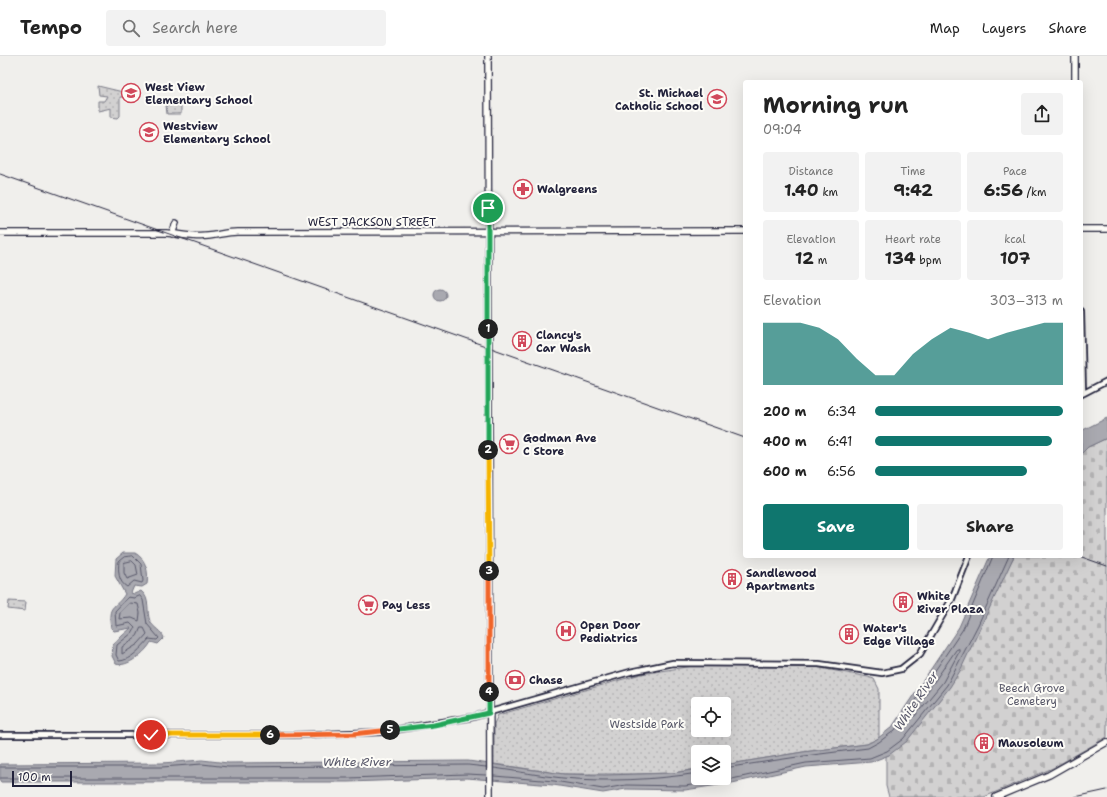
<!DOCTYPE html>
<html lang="en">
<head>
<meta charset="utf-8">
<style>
  body { margin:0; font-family:"Shantell Sans",sans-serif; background:#f2f2f2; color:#222; height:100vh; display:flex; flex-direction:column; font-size:15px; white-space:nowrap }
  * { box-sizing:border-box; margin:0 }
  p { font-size:13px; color:#767676 }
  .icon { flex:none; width:22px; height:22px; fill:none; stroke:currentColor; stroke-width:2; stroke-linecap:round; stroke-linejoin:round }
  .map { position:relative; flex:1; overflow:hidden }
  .side { position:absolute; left:743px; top:24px; width:340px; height:478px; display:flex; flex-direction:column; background:#fff; border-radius:4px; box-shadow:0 4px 16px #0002 }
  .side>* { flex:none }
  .buttons { position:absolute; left:691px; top:641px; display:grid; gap:8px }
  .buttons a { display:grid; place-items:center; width:40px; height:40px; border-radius:4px; background:#fff; box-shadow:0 4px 16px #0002; font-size:20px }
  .scale { position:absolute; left:12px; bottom:10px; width:60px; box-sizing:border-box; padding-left:4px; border:2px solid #22223b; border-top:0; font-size:11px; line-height:14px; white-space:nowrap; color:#22223b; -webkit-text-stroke:3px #fdfcf7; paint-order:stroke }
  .pin { position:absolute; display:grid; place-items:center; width:34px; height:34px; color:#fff; margin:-17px; border:2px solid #fff; border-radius:50%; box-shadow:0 1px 4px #0007 }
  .km { position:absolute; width:20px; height:20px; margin:-10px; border-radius:50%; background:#222; color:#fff; font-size:11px; line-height:20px; text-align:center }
  .round { display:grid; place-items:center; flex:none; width:42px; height:42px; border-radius:4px; background:#f2f2f2 }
  .summary { display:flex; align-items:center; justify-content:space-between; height:68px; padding:0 20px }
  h1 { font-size:22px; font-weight:700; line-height:30px }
  .metrics { display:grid; grid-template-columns:repeat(3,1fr); gap:6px; height:68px; padding:4px 20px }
  .metrics div { display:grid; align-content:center; border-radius:4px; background:#f2f2f2; text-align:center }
  .metrics b { font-size:17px; font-weight:700 }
  .metrics small { font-size:11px; font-weight:400 }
  .metrics p { font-size:11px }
  .chart { height:112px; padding:8px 20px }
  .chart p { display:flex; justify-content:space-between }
  .chart svg { width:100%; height:72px; margin-top:4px; fill:#0f766e; opacity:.7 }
  .primary-button { display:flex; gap:8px; margin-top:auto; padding:8px 20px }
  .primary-button a { flex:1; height:46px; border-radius:4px; background:#0f766e; color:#fff; font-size:16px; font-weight:700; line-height:46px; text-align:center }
  .primary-button a+a { background:#f2f2f2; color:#222 }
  ul { padding:0 20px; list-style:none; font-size:13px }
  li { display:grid; grid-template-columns:64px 48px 1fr; align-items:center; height:30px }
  li i { height:10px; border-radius:5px; background:#0f766e }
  header { display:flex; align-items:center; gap:24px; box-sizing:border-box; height:56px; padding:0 20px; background:#fff; border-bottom:1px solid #e0e0e0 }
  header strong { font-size:19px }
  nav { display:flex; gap:22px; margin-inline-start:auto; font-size:14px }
  .search { width:280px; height:36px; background:#f2f2f2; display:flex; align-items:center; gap:10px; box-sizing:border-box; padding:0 14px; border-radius:4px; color:#767676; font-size:15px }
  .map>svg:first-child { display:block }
  .cemetery { fill:url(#cemetery-stones); stroke:#7a7a86 }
  .park { fill:url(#park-dots); stroke:#7a7a86; fill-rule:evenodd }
  .water { fill:#a9a9b0; stroke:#737381 }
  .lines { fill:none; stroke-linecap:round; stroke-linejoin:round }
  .shore { stroke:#58586a; stroke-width:1 }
  .tertiary-casing { stroke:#22223b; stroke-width:8 }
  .secondary-casing { stroke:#22223b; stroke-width:8 }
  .tertiary { stroke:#fdfcf7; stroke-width:4.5 }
  .secondary { stroke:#fdfcf7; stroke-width:5.5 }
  .rail { stroke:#22223b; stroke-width:1 }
  .split-1-casing { stroke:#fff; stroke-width:8 }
  .split-2-casing { stroke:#fff; stroke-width:8 }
  .split-3-casing { stroke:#fff; stroke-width:8 }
  .split-4-casing { stroke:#fff; stroke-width:8 }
  .split-5-casing { stroke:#fff; stroke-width:8 }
  .split-6-casing { stroke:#fff; stroke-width:8 }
  .split-7-casing { stroke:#fff; stroke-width:8 }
  .split-1 { stroke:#22a559; stroke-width:5 }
  .split-2 { stroke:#22a559; stroke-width:5 }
  .split-3 { stroke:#f5b400; stroke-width:5 }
  .split-4 { stroke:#f0652b; stroke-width:5 }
  .split-5 { stroke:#22a559; stroke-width:5 }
  .split-6 { stroke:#f0652b; stroke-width:5 }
  .split-7 { stroke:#f5b400; stroke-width:5 }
  .labels { text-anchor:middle; stroke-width:4; stroke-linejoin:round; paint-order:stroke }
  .poi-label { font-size:11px; font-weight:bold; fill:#22223b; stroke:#fdfcf7; text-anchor:start }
  .street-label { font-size:11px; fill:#22223b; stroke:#fdfcf7 }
  .park-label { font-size:11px; fill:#575768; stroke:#fdfcf7 }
  .water-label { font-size:12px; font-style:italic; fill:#58586a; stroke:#fdfcf7 }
</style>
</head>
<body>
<header>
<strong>Tempo</strong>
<div class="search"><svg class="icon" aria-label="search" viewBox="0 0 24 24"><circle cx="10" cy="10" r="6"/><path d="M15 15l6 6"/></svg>Search here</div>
<nav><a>Map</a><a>Layers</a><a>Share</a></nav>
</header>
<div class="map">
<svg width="1107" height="741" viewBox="0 0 1107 741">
  <defs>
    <pattern id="cemetery-stones" width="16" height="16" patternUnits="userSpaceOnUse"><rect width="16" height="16" fill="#d2d1d1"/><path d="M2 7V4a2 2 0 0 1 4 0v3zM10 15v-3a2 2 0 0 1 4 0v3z" fill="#b4b3b4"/></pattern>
    <pattern id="park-dots" width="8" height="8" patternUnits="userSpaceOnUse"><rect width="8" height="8" fill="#d2d1d1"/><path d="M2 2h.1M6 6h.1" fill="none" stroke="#b4b3b4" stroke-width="1.8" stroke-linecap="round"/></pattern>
  </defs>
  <rect width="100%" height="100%" fill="#f0efec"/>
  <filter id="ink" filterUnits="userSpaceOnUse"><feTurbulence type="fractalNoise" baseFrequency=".025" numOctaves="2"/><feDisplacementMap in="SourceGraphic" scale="8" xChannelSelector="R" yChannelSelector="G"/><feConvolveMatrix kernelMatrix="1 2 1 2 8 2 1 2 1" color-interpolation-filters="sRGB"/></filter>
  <g filter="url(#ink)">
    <path class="cemetery" d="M1107,382V681L1053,712L984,741H889L886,730V700L889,699L1003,521L1014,500H1081V398L1088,391Z"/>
    <path class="park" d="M98,30L127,37V41H120V60L118,62L111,61V52L98,55V45H104L107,40L99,39Z
      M181,48V58H167L166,49Z
      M9,545L26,546L25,555L8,553Z
      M693,610L815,611L868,621L874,623L879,633V682L867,688L803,696L724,709V696H698V713L673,717L633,718H564L494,708V668L498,659L641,618ZM698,648H724V674H698Z"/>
    <path class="water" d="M434 239a6 6 0 1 1 12 0a6 6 0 1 1-12 0Z
      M1107,362V382L1088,391L1081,398V375Z
      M123,497H135C146,503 149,516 147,528L142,531L134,530L131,537L134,538L141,535C151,543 146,555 150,565C153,572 162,575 164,582L158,588L151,586C146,596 127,612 116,608L112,600L113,588L131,572L114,575L111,572C107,547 115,554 125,538L115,520L116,503Z
      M990,500H1014L960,615L950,631L906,686L889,699L871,706L806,711L732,727L685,734L626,733L603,737L553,729L467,722L348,726H0V708L162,707L202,704L228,707L468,705L564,718L605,719L673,717L698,713V722H724V709L803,696L867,688L877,683L892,671L959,571Z"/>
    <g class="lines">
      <path class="shore" d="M133,500L141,508L143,525L142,527L134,525L127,531C118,526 118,514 119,505L124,501Z
        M132,505L136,509L138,519L127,523L124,517V507Z
        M140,540L143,544L147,568L159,582L157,584L149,583C142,591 130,605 119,605L116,599L117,589L132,577L135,572L130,567L116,570L115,555L128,541L134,542Z
        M130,547L138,548L140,557L139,565L132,562L119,563L120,557Z
        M141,572H144L147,578L138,588L122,598V591L137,580Z
        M959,593V596L943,626L915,660H913L912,658L956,594Z
        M0,711H162L202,708L228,711L468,709L486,711
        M494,712C517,715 540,720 563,722C607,726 655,724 698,717
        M724,712L804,700L868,692L879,686L895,674L963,573L993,500
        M494,720L554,725L603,733L626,729L685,730L732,723L806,707L870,702L887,695L903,683L947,629L978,569L1009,500
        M0,722H348L467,718L486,719"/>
      <defs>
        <path id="tertiary" d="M1081,256L1083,337
          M1082,338L1107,325
          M0,679H294L382,676L473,661L630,616L673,607L819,608L882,617L901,613L920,598L952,543L969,500"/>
        <path id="secondary" d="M488,0L490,741
          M1075,0V26
          M1081,173H1107
          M0,177H166C180,178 194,182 208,180C218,179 227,176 237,176L745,175
          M172,178L176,167
          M996,741L1049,719L1107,686"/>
      </defs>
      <use href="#tertiary" class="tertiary-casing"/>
      <use href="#secondary" class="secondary-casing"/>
      <use href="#tertiary" class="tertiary"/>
      <use href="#secondary" class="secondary"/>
      <path class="rail" d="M0,118L745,382
        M1079,500L1107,510
        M1075,741L1107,734"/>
    </g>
  </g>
  <g class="lines" filter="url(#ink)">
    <defs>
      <path id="split-1" d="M488,273V152"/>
      <path id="split-2" d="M488,273V394"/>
      <path id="split-3" d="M488,394L489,515"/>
      <path id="split-4" d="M489,515V636"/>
      <path id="split-5" d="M390,674L434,669L489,657V636"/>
      <path id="split-6" d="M270,679L353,678L390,674"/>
      <path id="split-7" d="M151,679H270"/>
    </defs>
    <use href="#split-1" class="split-1-casing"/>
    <use href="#split-2" class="split-2-casing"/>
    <use href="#split-3" class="split-3-casing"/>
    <use href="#split-4" class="split-4-casing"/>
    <use href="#split-5" class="split-5-casing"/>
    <use href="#split-6" class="split-6-casing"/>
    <use href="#split-7" class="split-7-casing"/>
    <use href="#split-1" class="split-1"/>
    <use href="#split-2" class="split-2"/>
    <use href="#split-3" class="split-3"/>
    <use href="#split-4" class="split-4"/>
    <use href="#split-5" class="split-5"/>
    <use href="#split-6" class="split-6"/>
    <use href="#split-7" class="split-7"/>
  </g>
  <defs>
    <symbol id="school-ring" viewBox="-11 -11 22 22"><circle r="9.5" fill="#fdfcf7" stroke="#d1495b" stroke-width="1.5"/><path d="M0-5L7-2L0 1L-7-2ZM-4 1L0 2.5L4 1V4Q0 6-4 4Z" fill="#d1495b"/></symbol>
    <symbol id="pharmacy-ring" viewBox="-11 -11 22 22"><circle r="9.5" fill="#fdfcf7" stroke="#d1495b" stroke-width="1.5"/><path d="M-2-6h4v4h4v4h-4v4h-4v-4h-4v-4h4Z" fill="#d1495b"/></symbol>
    <symbol id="building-ring" viewBox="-11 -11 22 22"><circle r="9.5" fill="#fdfcf7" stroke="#d1495b" stroke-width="1.5"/><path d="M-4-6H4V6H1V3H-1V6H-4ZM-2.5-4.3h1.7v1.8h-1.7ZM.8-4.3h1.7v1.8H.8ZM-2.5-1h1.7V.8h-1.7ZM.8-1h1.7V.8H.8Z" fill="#d1495b"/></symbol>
    <symbol id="supermarket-ring" viewBox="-11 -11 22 22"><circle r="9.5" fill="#fdfcf7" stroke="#d1495b" stroke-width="1.5"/><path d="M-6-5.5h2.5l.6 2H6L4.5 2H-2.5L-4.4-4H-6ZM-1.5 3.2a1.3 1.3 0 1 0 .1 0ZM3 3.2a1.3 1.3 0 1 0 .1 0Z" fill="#d1495b"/></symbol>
    <symbol id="hospital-ring" viewBox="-11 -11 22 22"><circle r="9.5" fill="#fdfcf7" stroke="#d1495b" stroke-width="1.5"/><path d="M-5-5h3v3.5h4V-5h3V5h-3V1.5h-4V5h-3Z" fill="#d1495b"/></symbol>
    <symbol id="bank-ring" viewBox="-11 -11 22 22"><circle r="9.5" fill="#fdfcf7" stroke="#d1495b" stroke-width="1.5"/><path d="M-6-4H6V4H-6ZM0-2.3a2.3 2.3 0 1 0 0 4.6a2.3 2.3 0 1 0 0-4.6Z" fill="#d1495b"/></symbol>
  </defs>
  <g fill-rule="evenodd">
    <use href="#school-ring" x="120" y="26" width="22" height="22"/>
    <use href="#school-ring" x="706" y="32" width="22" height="22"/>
    <use href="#school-ring" x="138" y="65" width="22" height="22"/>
    <use href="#pharmacy-ring" x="512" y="122" width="22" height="22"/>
    <use href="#building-ring" x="511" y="274" width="22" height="22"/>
    <use href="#supermarket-ring" x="498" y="377" width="22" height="22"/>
    <use href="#building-ring" x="721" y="512" width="22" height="22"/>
    <use href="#building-ring" x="892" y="535" width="22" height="22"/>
    <use href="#supermarket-ring" x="357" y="538" width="22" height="22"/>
    <use href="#hospital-ring" x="555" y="564" width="22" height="22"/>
    <use href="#building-ring" x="838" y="567" width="22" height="22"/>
    <use href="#bank-ring" x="504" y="613" width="22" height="22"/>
    <use href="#building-ring" x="973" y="676" width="22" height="22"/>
  </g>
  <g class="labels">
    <g class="poi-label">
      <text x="145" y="35">West View<tspan x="145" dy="13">Elementary School</tspan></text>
      <text x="703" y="41" text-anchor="end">St. Michael<tspan x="703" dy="13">Catholic School</tspan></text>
      <text x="163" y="74">Westview<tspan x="163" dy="13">Elementary School</tspan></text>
      <text x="537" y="137">Walgreens</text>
      <text x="536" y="283">Clancy's<tspan x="536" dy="13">Car Wash</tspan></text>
      <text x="523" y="386">Godman Ave<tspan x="523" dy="13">C Store</tspan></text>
      <text x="746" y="521">Sandlewood<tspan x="746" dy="13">Apartments</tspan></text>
      <text x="917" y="544">White<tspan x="917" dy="13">River Plaza</tspan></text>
      <text x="382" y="553">Pay Less</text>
      <text x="580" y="573">Open Door<tspan x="580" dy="13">Pediatrics</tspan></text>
      <text x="863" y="576">Water's<tspan x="863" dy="13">Edge Village</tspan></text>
      <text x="529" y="628">Chase</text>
      <text x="998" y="691">Mausoleum</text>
    </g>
    <g class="street-label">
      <text x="372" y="170">WEST JACKSON STREET</text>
    </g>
    <g class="park-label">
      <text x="1032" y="636">Beech Grove<tspan x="1032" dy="13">Cemetery</tspan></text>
      <text x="647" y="672">Westside Park</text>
    </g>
    <g class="water-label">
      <text transform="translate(916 645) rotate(-56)" y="4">White River</text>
      <text x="357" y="710">White River</text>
    </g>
  </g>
</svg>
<div class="buttons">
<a><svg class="icon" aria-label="locate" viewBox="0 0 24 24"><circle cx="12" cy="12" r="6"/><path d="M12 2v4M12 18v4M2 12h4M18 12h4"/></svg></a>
<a><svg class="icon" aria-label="layers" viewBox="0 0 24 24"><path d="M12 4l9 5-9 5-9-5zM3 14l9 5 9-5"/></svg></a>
</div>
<div class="scale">100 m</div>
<div class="pin" style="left:488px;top:152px;background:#1e9e55"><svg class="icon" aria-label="arrive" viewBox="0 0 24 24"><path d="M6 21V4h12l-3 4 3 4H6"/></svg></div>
<div class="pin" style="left:151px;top:679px;background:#d93025"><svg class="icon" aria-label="check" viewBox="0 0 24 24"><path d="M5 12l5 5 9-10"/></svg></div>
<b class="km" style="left:488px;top:273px">1</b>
<b class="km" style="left:488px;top:394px">2</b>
<b class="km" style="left:489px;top:515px">3</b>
<b class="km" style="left:489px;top:636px">4</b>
<b class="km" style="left:390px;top:674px">5</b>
<b class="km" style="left:270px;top:679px">6</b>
<section class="side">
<div class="summary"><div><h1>Morning run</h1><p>09:04</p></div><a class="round"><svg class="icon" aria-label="share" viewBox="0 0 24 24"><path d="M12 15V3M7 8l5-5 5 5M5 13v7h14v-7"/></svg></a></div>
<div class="metrics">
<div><p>Distance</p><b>1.40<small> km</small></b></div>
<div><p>Time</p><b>9:42</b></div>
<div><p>Pace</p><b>6:56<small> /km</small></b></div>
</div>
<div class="metrics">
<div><p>Elevation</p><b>12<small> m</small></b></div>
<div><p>Heart rate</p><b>134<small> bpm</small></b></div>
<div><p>kcal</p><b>107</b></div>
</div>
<div class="chart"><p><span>Elevation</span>303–313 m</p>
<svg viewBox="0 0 160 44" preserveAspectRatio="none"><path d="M0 44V6L10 6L20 6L30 9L40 16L50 28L60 38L70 38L80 25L90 16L100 9L110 12L120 16L130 12L140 9L150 6L160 6V44z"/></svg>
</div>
<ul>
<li><b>200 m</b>6:34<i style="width:100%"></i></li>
<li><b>400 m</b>6:41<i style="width:94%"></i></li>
<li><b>600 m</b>6:56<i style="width:81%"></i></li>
</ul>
<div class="primary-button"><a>Save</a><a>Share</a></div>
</section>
</div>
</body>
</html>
